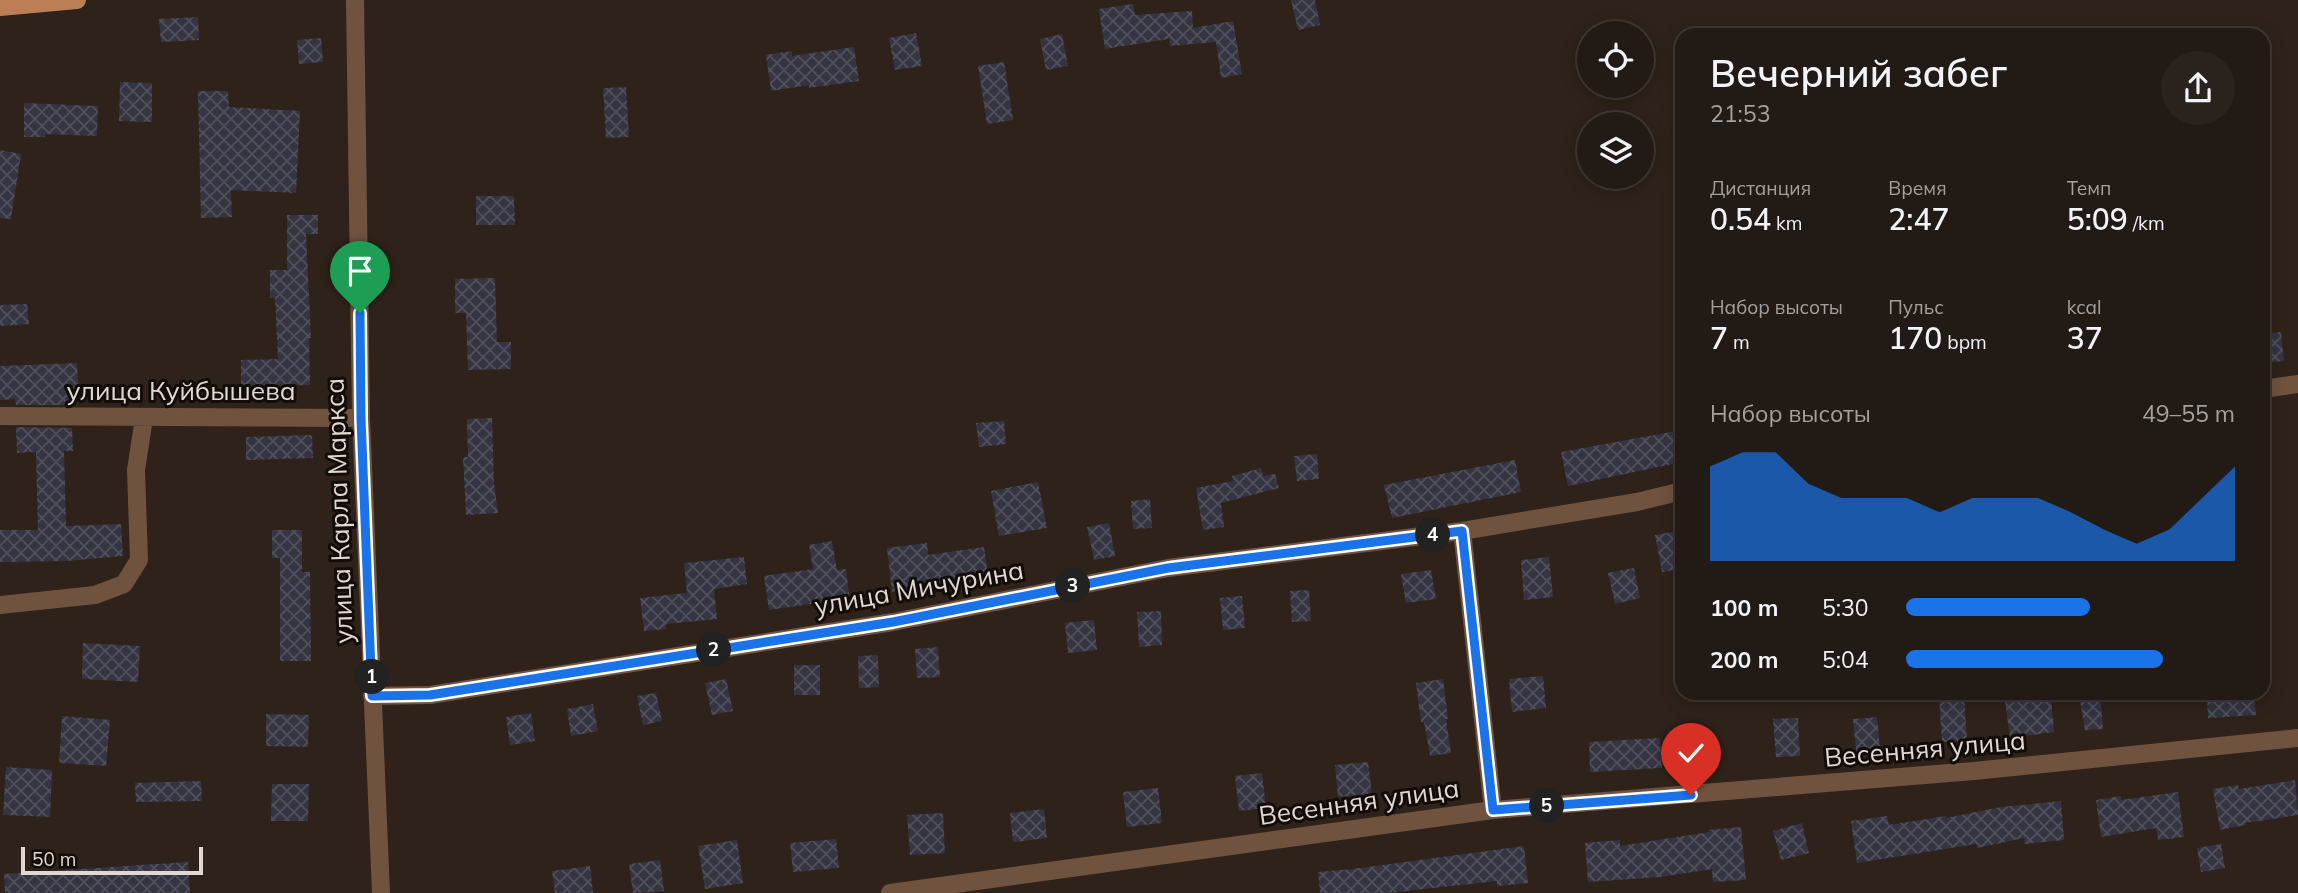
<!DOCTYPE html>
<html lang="ru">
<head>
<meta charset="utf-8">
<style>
  body { margin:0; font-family:Mulish,sans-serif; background:#2a231d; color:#f1f3f6; height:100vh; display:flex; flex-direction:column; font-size:26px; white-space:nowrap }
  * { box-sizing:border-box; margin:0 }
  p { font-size:23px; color:#a2a1a0 }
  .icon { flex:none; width:38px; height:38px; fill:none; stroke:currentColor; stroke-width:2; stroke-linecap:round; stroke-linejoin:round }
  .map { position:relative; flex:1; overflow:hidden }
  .panel { position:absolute; left:1675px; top:28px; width:595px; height:672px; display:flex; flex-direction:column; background:#221a14; border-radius:21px; box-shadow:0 4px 18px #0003,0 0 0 2px #3f3834 }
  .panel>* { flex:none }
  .fabs { position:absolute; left:1577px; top:21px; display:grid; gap:14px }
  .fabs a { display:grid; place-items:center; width:77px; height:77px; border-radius:50%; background:#221a14; box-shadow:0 4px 18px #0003,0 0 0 2px #3f3834; font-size:35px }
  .scale { position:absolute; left:21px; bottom:18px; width:182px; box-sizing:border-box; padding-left:7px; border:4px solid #e1d8d3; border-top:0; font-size:19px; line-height:24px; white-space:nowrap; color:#e1d8d3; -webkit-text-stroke:5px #120d09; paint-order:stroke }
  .pin { position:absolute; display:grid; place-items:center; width:60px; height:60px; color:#fff; margin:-72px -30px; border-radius:50% 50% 50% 0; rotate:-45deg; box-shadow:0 0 7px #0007 }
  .pin .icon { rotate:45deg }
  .km { position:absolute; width:35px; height:35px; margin:-18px; border-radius:50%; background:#222; color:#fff; font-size:19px; line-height:35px; text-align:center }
  .round { display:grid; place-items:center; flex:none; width:74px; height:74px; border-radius:37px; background:#2a231d }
  .overview { display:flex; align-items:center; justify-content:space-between; height:119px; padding:0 35px }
  h1 { font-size:38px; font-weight:600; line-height:52px }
  .figures { display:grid; grid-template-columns:repeat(3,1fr); gap:10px; height:119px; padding:7px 35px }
  .figures div { display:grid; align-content:center }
  .figures b { font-size:30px; font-weight:600 }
  .figures small { font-size:19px; font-weight:400 }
  .figures p { font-size:19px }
  .chart { height:196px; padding:14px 35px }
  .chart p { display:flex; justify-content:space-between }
  .chart svg { width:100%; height:126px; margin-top:7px; fill:#1a73e8; opacity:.7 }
  ul { padding:0 35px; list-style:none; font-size:23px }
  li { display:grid; grid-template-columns:112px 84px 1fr; align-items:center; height:52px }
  li i { height:18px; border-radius:9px; background:#1a73e8 }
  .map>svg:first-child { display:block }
  .building { fill:url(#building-cross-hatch) }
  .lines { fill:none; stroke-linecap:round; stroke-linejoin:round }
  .minor { stroke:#70533f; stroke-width:18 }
  .major { stroke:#bb7e55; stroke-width:18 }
  .route-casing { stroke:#fff; stroke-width:14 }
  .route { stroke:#1a73e8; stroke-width:9 }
  .labels { text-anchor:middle; stroke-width:6; stroke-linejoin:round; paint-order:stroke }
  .street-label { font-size:26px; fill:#e1d8d3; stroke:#120d09 }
</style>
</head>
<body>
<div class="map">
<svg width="2298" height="893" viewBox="0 0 2298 893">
  <defs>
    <pattern id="building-cross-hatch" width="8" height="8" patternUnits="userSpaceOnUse" patternTransform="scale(1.75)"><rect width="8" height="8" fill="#343442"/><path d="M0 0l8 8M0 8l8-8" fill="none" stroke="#51515c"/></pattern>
  </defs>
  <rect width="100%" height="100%" fill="#2e221a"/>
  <path class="building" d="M1291,0H1315L1320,25L1298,30Z
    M1133,4L1135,15L1192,11L1193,28L1233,21L1242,74L1221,78L1216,42L1170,46L1169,39L1105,49L1099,9Z
    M198,17L199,40L161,42L159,19Z
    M916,33L922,66L895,70L889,38Z
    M1062,34L1068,66L1046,70L1040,39Z
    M321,38L323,62L299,64L297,40Z
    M854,47L859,81L809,88V85L771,91L766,55L792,51V56Z
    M1004,62L1013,120L987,124L978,66Z
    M120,82L152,83V122L119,121Z
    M626,87L629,137L606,138L603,88Z
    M198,91H228L229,107L300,111L296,193L231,190L232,217L201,218Z
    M24,103L98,106L97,136L45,134V137H24Z
    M0,150L21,154L11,219L0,218Z
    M476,196H514L515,225H476Z
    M287,215H318V234H306L311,338H309L310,385L241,386V360L278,359L275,298H270V270H287Z
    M495,278L497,342H511V369L468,370L466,313H455V279Z
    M27,304L29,324L0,326V305Z
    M2281,332L2284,361L2263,363V334Z
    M77,363L79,394L71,395V405H16L15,399L0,400V366Z
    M492,418L494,483L498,513L466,515L463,457H468L467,419Z
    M1004,421L1006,444L979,447L976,423Z
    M16,427L72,428L73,451H64L66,526L121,524L123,556L67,561L0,562V530H38L36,452L17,453Z
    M1682,430V462L1568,486L1561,452Z
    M312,435L313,458L246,460V437Z
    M1317,454L1319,479L1297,481L1294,456Z
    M1515,460L1521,492L1392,518L1384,485Z
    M1261,468L1263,476L1275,474L1279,488L1221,503L1224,527L1203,530L1196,488L1233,481L1232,476Z
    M1038,482L1047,528L999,536L991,491Z
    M1150,499L1152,528L1133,529L1131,501Z
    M1109,523L1115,556L1094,560L1087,527Z
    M272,530H302V572H310L311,661H280V558H272Z
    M1682,530V569L1662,572L1655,535Z
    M832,541L837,570L846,569L850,602L817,606V603L769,610L764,576L813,569L809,545Z
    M927,543L928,555L984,547L989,580L892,592L887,548Z
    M744,557L747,584L714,589L717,619L666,624V629L644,631L640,598L687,593L684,563Z
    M1549,557L1553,597L1524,600L1521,560Z
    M1634,568L1640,598L1615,604L1608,573Z
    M1431,570L1436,599L1406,603L1401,574Z
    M1309,590L1311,621L1292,622L1290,591Z
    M1242,596L1245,628L1223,630L1220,598Z
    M1161,611L1162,645L1139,647L1137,612Z
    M1094,620L1097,650L1068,653L1065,623Z
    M83,643L140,646L138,682L82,679Z
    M938,647L940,677L917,678L915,649Z
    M878,655L879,687L859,688L858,656Z
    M794,665H820V695H794Z
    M1543,676L1546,708L1512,712L1509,679Z
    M726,679L733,711L712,715L705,683Z
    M1443,679L1448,719H1446L1451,753L1430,756L1424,722H1421L1416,683Z
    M656,693L662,721L643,725L637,696Z
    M2100,693L2103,729L2085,730L2079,695Z
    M2207,693H2254L2256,715L2208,718Z
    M1964,696L1967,741L1942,742L1939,697Z
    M2037,696V699L2051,697L2054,732L2010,738L2005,701Z
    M593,704L598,731L571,736L567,709Z
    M531,713L535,741L510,745L506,717Z
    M266,714L309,715L308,747L266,746Z
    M62,716L110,720L106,766L59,763Z
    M1877,717L1880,749L1856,751L1853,719Z
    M1798,718L1800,756L1776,757L1773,719Z
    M1660,738L1662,768L1590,772L1589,742Z
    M1368,762L1372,794L1338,797L1335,765Z
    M6,767L52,770L50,817L3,815Z
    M1262,773L1266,808L1239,811L1235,776Z
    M2295,780L2298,815L2245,823L2246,825L2220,830L2213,789L2238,785L2239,789Z
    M201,781L202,801L136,802L135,783Z
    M272,784H309L308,821H271Z
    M1158,788L1162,823L1127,827L1123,792Z
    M2178,792L2184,837L2158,840L2156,828L2101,837L2096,800L2121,796V800Z
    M2061,801L2064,840L2025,844L2024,838L1977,848L1976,844L1857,863L1851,821L1887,816L1889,825L1946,816V818L2001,807Z
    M1044,809L1047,838L1013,842L1010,813Z
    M943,813L945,853L910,855L907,815Z
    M1802,823L1809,853L1781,860L1773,831Z
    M1741,827L1746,880L1713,882L1712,869L1660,877L1588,882L1585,843L1620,840V846L1709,832L1708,830Z
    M836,839L839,868L793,872L790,843Z
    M737,840L743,883L705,889L698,846Z
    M2221,844L2225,868L2201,872L2197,848Z
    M1524,846L1528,883L1497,886V881L1387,893H1320L1318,872L1353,869Z
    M660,860L664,891L633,893L629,864Z
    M188,862L190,893H5L4,874Z
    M590,866L593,893H555L552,871Z"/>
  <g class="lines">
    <path class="minor" d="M355,0L361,418L381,893
      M2263,389L2298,384
      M0,416L361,418
      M1462,531L1493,810
      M0,605L95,595L124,584L139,560L136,470L144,418
      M372,696L430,695L893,622L1168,568L1462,531L1637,502L1682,491
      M890,893L1493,810L1974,771L2298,738"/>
    <path class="major" d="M0,7L77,0"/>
  </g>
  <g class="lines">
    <defs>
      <path id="route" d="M360,313L361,418L372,696L430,695L893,622L1168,568L1462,531L1493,810L1691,795"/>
    </defs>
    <use href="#route" class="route-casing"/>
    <use href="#route" class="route"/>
  </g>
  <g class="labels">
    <g class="street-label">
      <text x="181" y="400">улица Куйбышева</text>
      <text transform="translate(339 511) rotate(-92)" y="9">улица Карла Маркса</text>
      <text transform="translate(919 588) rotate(-10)" y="9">улица Мичурина</text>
      <text transform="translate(1925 749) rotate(-5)" y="9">Весенняя улица</text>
      <text transform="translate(1359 802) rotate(-8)" y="9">Весенняя улица</text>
    </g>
  </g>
</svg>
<div class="fabs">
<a><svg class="icon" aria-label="locate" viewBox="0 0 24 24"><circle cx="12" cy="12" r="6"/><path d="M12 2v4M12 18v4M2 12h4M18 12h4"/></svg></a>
<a><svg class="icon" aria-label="layers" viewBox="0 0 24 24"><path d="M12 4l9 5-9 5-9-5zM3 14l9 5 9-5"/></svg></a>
</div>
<div class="scale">50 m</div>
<div class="pin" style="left:360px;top:313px;background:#1e9e55"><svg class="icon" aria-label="arrive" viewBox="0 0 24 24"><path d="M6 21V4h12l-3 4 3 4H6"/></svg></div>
<div class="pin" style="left:1691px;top:795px;background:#d93025"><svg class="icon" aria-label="check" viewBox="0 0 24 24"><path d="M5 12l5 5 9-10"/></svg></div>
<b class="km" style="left:372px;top:677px">1</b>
<b class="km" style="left:714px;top:650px">2</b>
<b class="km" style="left:1073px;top:586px">3</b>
<b class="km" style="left:1433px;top:535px">4</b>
<b class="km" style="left:1547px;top:806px">5</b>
<section class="panel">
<div class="overview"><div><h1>Вечерний забег</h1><p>21:53</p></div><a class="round"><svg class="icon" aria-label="share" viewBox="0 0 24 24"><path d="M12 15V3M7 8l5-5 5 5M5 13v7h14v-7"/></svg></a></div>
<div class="figures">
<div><p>Дистанция</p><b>0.54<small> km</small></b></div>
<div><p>Время</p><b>2:47</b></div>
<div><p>Темп</p><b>5:09<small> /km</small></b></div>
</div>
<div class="figures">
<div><p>Набор высоты</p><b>7<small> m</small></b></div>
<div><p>Пульс</p><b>170<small> bpm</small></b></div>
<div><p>kcal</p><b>37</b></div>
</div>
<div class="chart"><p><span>Набор высоты</span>49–55 m</p>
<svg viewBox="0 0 160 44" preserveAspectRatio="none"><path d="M0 44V11L10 6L20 6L30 17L40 22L50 22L60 22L70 27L80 22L90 22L100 22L110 27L120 33L130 38L140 33L150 22L160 11V44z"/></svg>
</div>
<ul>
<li><b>100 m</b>5:30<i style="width:56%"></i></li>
<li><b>200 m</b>5:04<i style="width:78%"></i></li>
</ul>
</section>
</div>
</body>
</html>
